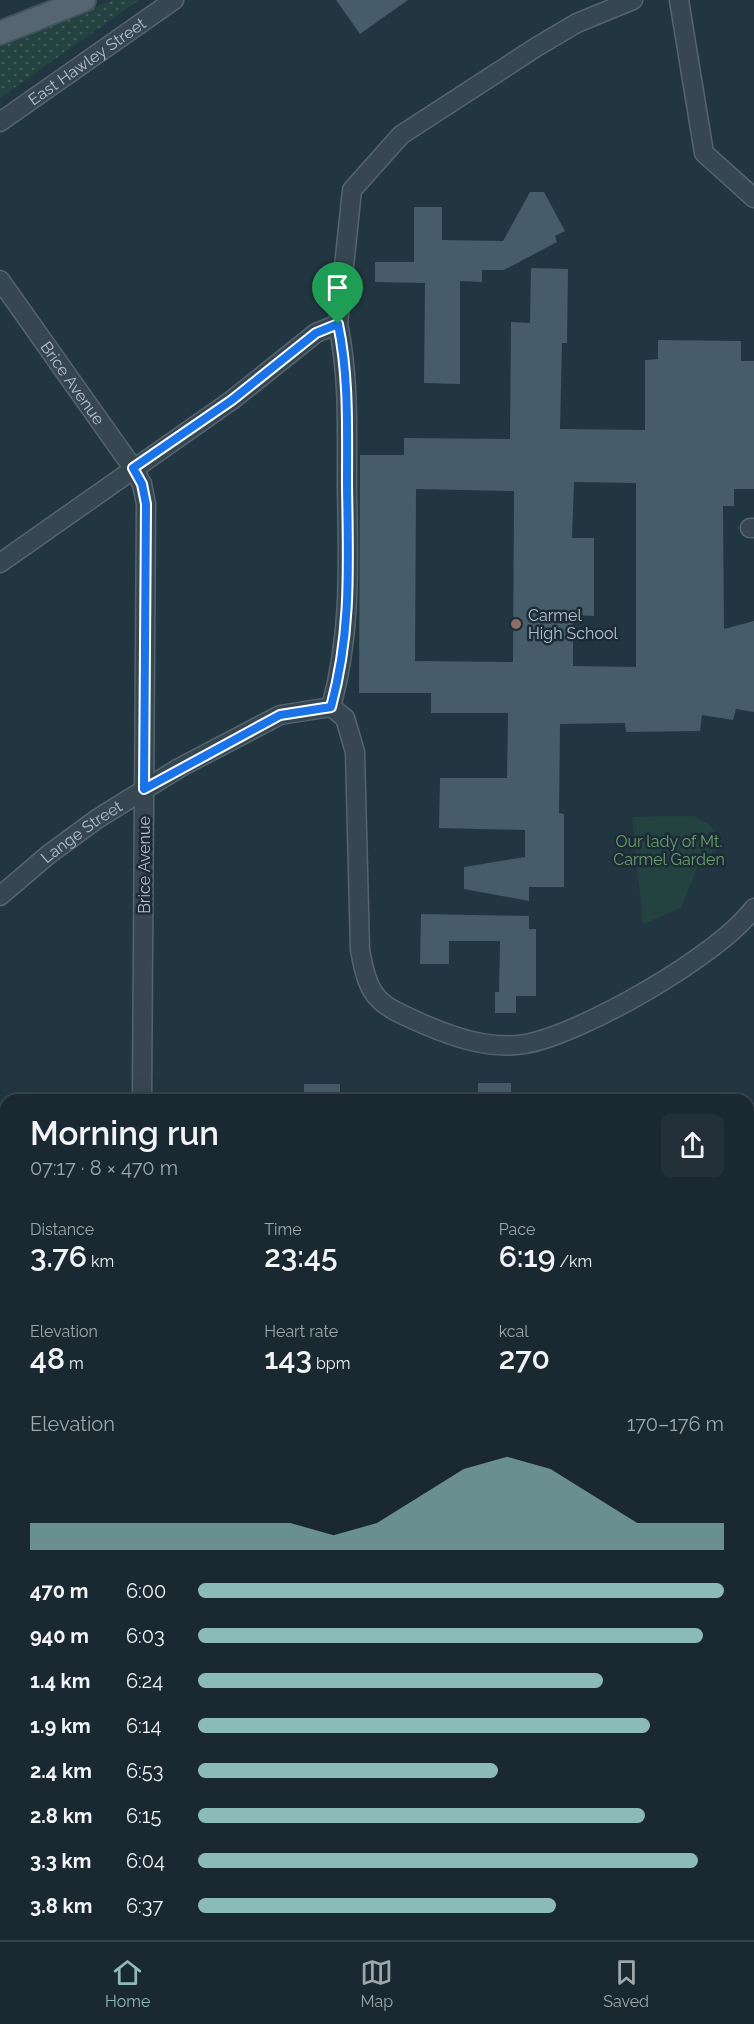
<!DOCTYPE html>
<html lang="en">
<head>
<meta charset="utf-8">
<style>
  body { margin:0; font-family:Raleway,sans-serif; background:#233039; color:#f1f3f6; height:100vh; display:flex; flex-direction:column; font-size:22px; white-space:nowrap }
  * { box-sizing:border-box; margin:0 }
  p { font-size:20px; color:#9fa6ab }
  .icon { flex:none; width:33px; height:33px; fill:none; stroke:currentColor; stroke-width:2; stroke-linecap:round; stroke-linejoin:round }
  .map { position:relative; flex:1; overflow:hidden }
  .side { position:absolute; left:0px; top:1094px; width:754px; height:848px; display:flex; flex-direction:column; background:#1a2831; border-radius:18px 18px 0 0; box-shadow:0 6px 24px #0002,0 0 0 2px #38444d }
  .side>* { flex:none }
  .pin { position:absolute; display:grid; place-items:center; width:51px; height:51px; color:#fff; margin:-62px -26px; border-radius:50% 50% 50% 0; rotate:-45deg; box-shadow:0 0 6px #0007 }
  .pin .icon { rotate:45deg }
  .round { display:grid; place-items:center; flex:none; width:63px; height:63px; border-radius:9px; background:#233039 }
  .headline { display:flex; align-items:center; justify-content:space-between; height:102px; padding:0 30px }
  h1 { font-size:33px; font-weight:600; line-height:45px }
  .figures { display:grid; grid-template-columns:repeat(3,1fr); gap:9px; height:102px; padding:6px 30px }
  .figures div { display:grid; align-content:center }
  .figures b { font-size:30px; font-weight:600 }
  .figures small { font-size:16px; font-weight:400 }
  .figures p { font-size:16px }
  .chart { height:168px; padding:12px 30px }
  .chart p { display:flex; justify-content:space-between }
  .chart svg { width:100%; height:108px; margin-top:6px; fill:#8bbbb9; opacity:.7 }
  ul { padding:0 30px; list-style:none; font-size:20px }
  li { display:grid; grid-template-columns:96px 72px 1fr; align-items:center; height:45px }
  li i { height:15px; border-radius:8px; background:#8bbbb9 }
  .tabs { display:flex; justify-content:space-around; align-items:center; height:84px; border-top:2px solid #38444d; background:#1a2831; font-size:16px; color:#9fa6ab }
  .tabs a { display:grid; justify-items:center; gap:3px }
  .tabs .on { color:#8bbbb9 }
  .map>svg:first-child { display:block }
  .park { fill:url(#park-dots) }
  .garden { fill:#244240 }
  .building { fill:#465c68; fill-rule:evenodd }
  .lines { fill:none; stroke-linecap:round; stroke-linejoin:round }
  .minor-casing { stroke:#55646f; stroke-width:21 }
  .major-casing { stroke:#43535d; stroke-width:26 }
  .minor { stroke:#374751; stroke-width:18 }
  .major { stroke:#556671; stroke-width:22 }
  .route-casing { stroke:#fff; stroke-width:12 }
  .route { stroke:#1a73e8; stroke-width:8 }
  .education-dot { fill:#8d6e63; stroke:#1c2c36; stroke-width:2 }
  .labels { text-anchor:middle; stroke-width:5; stroke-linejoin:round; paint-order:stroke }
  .street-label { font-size:16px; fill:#b3c1cc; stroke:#1c2c36 }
  .poi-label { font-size:16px; fill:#b3c1cc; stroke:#1c2c36; text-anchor:start }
  .park-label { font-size:16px; fill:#689f69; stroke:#1c2c36 }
</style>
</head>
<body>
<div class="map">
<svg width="754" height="1940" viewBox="0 0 754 1940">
  <defs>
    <pattern id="park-dots" width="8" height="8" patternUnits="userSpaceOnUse" patternTransform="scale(1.5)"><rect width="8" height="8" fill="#244240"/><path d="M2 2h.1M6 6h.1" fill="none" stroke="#415c5a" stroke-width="1.8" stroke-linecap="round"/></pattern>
  </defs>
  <rect width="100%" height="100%" fill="#223641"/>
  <path class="park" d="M112,0H139L0,98V44Z"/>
  <path class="garden" d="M694,816L711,826L721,846L699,863L681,908L643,924L632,817Z"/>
  <path class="building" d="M336,0H408L360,34Z
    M530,192H544L565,231L555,236L557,242L504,270H482V282L460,281V384L424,383L425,283L375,282V262H414V207H442V240L503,241Z
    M531,268L568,269L567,343H562L560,429L645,430V360L658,359V340L741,341V361H754V489H734V506H723L724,629L754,621V712L736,709L733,720L702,715L700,731L626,732L625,723L560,724L559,813L564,814V887H529V901L464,889V867L525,857V830L439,828L440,778H507L508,713H431V693H359L360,455H404V438L510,439L511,322L530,323ZM574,482L636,483V667L573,666V615L594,616V538H572ZM416,489L514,491L513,662L415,661Z
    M421,914L529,916V929H536V996H516V1013H495V992H499L500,941H449V964H420Z
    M478,1083H511V1100H478Z
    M304,1084H340V1100H304Z"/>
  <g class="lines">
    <defs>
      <g id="minor">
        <path d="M679,0L704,153L754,198"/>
        <path id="s1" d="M0,122L174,0"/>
        <path id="s2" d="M0,280L133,468L142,484L146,504L142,1100"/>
        <path d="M750,528H754"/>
        <path d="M0,563L232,400L316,333L338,324L352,190L401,135L538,46L577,23L633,0"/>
        <path d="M331,707L345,718L355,752L360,950C369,1000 378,1004 423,1024C453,1037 490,1050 525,1044C582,1034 720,955 754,908"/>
        <path d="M331,707C352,631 348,561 347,484C347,430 349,376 338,324"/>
        <path id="s3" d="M0,896L48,855L97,819L179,768L280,715L331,707"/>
        <path d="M0,1321L6,1332"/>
        <path d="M748,1376H754"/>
        <path d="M0,1626L6,1622"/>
        <path d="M0,1862L6,1872"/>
        <path d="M41,1935L44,1940"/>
        <path d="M398,1935L402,1940"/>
        <path d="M126,1940L127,1935"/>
        <path d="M607,1940V1935"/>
      </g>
      <path id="major" d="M0,33L84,0"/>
    </defs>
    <use href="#minor" class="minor-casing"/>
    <use href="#major" class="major-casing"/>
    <use href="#minor" class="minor"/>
    <use href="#major" class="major"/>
  </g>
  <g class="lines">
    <defs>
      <path id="route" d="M338,324C349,376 347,430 347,484C348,562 352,630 331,707L280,715L144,789L146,504L142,484L133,468L232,400L316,333Z"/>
    </defs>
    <use href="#route" class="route-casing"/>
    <use href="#route" class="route"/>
  </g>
  <circle class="education-dot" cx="516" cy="624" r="6"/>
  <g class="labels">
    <g class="street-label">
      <text dy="6" stroke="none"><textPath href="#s1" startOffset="106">East Hawley Street</textPath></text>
      <text dy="6" stroke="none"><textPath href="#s2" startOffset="126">Brice Avenue</textPath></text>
      <text dy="6" stroke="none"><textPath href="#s3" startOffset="104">Lange Street</textPath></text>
      <text transform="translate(144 865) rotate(-90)" y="6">Brice Avenue</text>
    </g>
    <g class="poi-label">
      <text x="528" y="621">Carmel<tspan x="528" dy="18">High School</tspan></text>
    </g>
    <g class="park-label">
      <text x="669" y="847">Our lady of Mt.<tspan x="669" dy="18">Carmel Garden</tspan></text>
    </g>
  </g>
</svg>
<div class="pin" style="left:338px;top:324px;background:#1e9e55"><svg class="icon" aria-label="arrive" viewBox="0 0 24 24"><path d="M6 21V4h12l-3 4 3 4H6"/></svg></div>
<section class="side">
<div class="headline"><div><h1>Morning run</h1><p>07:17 · 8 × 470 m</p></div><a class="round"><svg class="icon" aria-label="share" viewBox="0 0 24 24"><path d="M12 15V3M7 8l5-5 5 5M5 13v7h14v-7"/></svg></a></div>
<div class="figures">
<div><p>Distance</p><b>3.76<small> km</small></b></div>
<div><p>Time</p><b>23:45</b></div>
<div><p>Pace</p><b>6:19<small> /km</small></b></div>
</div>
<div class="figures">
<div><p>Elevation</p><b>48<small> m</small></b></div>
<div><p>Heart rate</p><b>143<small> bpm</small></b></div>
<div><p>kcal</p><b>270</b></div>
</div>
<div class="chart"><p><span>Elevation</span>170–176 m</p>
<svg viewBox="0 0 160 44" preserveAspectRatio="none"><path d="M0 44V33L10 33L20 33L30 33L40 33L50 33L60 33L70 38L80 33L90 22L100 11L110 6L120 11L130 22L140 33L150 33L160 33V44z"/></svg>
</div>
<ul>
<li><b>470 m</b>6:00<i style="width:100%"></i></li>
<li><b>940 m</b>6:03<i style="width:96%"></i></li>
<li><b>1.4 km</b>6:24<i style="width:77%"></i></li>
<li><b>1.9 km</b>6:14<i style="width:86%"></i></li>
<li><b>2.4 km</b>6:53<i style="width:57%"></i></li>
<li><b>2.8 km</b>6:15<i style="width:85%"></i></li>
<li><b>3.3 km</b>6:04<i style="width:95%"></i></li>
<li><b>3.8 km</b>6:37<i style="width:68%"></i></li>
</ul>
</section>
</div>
<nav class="tabs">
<a class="on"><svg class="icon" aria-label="home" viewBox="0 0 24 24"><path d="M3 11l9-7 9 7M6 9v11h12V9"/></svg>Home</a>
<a><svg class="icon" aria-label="map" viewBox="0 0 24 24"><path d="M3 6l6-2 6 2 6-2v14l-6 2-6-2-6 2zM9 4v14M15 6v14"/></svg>Map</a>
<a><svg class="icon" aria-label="saved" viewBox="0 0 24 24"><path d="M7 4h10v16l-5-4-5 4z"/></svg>Saved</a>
</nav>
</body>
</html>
